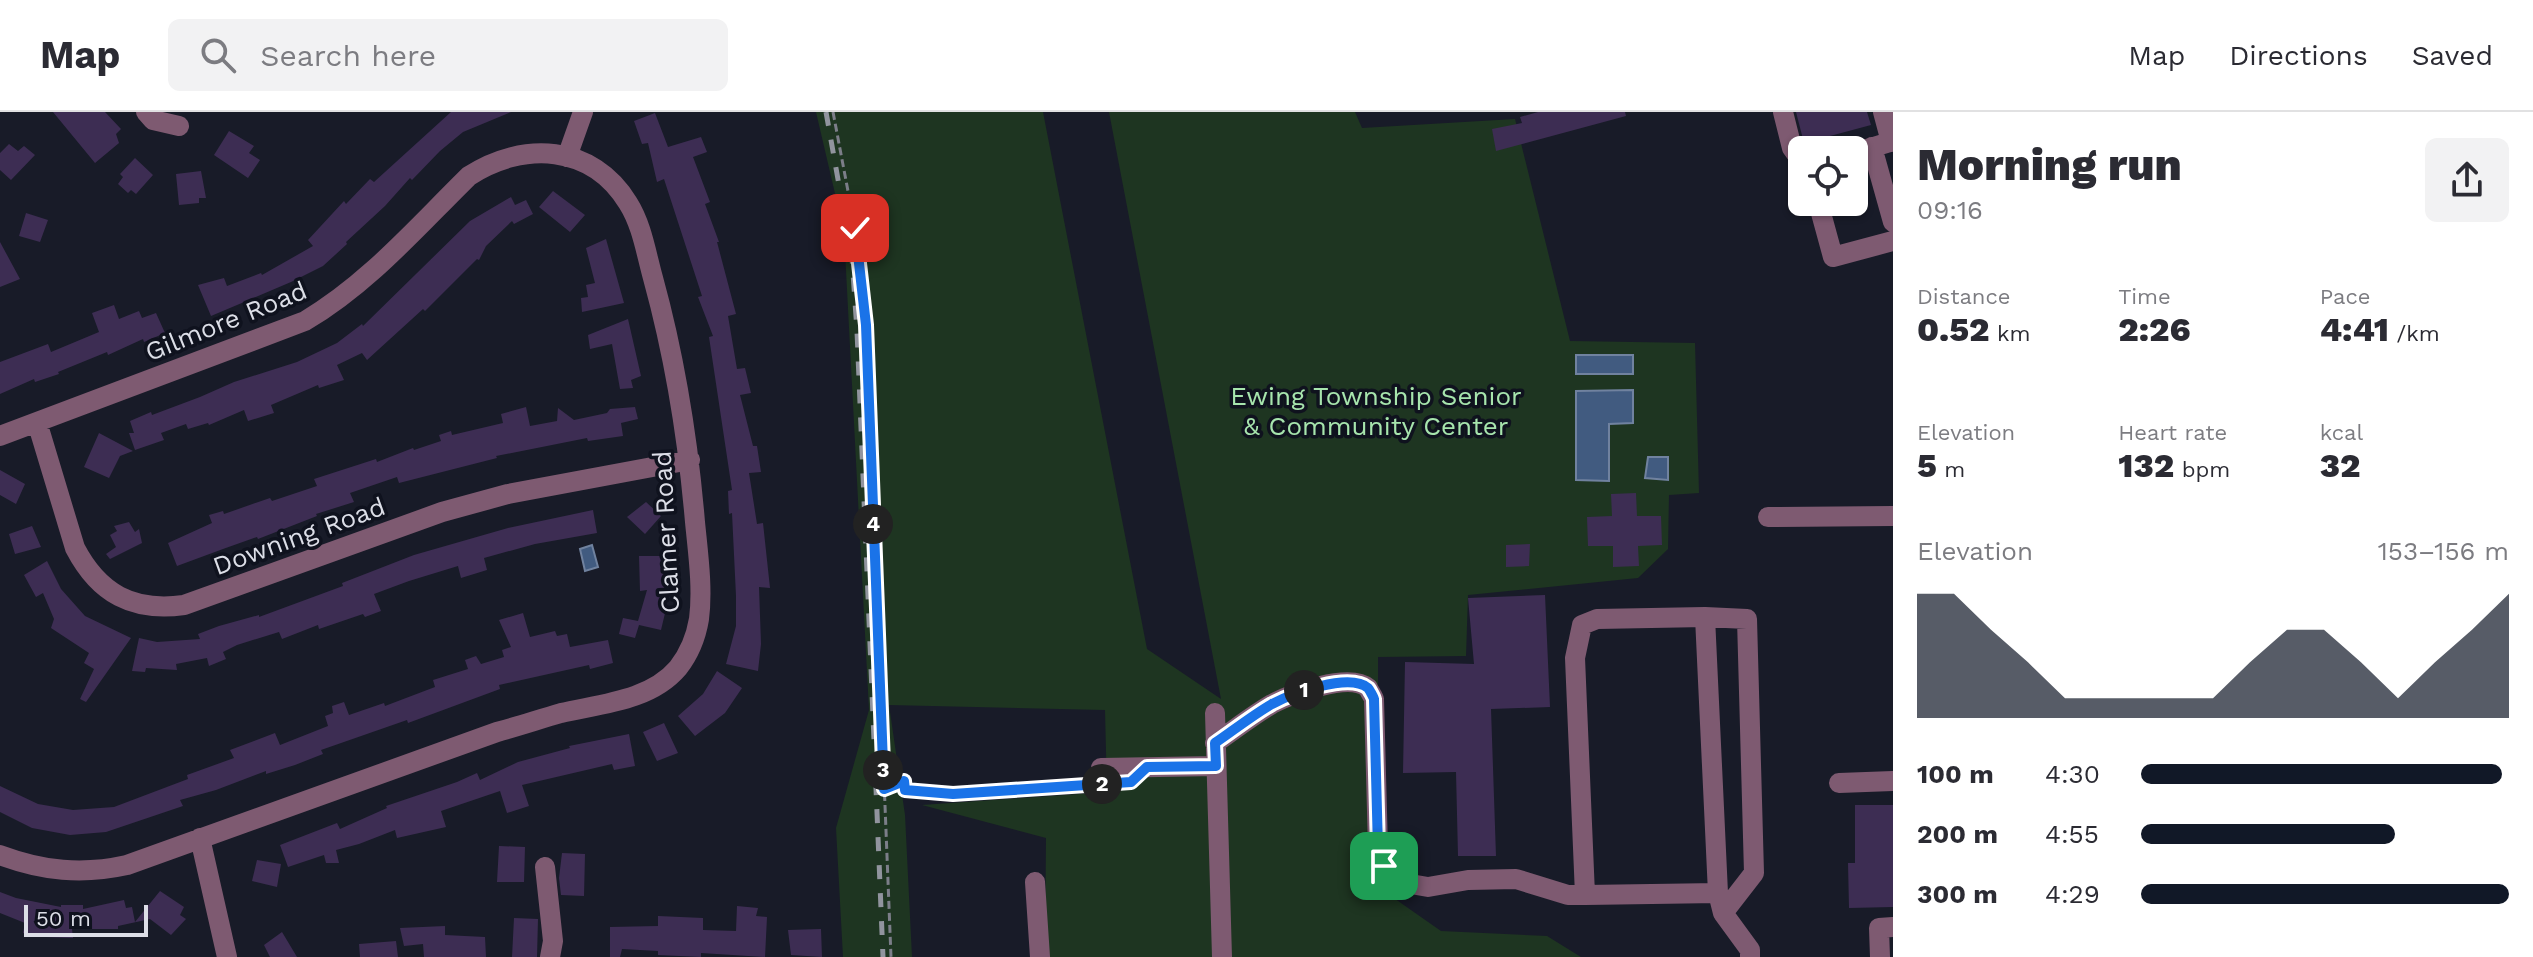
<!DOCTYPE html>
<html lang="en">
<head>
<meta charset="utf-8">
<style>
  body { margin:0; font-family:"Work Sans",sans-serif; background:#f2f2f3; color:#2b2b33; height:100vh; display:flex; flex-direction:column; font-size:30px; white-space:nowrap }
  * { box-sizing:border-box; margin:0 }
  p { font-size:26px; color:#7c7c81 }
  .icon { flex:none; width:44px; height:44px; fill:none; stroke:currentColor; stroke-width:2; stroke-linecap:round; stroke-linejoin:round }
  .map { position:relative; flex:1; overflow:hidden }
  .panel { display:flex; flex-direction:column; background:#fff; width:640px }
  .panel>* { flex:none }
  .tools { position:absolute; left:1788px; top:24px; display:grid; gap:16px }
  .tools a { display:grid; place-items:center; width:80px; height:80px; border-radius:12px; background:#fff; box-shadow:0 2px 6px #0004; font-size:40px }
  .scale { position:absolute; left:24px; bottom:20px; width:124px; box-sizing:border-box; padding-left:8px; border:4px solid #dcdee7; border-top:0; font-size:22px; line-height:28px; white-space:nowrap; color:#dcdee7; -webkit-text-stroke:6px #0f121e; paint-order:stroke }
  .pin { position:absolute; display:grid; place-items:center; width:68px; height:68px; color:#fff; margin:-34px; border-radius:16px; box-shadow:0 4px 12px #0006 }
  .km { position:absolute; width:40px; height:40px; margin:-20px; border-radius:50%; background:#222; color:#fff; font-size:22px; line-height:40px; text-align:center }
  .round { display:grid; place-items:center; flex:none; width:84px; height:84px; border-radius:12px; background:#f2f2f3 }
  .headline { display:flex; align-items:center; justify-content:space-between; height:136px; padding:0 24px }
  h1 { font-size:44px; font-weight:800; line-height:60px }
  .metrics { display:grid; grid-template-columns:repeat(3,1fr); gap:12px; height:136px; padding:8px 24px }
  .metrics div { display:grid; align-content:center }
  .metrics b { font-size:34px; font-weight:800 }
  .metrics small { font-size:22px; font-weight:400 }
  .metrics p { font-size:22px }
  .chart { height:224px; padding:16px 24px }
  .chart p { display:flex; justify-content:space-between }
  .chart svg { width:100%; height:144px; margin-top:8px; fill:#111827; opacity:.7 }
  ul { padding:0 24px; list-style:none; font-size:26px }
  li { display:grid; grid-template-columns:128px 96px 1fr; align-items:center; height:60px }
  li i { height:20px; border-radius:10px; background:#111827 }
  header { display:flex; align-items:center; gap:48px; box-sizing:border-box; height:112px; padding:0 40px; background:#fff; border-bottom:2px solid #e1e1e2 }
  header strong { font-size:38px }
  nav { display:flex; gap:44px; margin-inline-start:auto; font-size:28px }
  .search { width:560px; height:72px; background:#f2f2f3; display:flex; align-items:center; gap:20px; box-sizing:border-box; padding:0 28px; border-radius:12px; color:#7c7c81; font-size:30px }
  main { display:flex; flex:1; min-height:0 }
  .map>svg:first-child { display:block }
  .green { fill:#1e3521 }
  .water { fill:#415b80; stroke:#70829f; stroke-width:2 }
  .building { fill:#3d2d53 }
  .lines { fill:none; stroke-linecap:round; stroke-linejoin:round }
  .path { stroke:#7c7e89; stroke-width:3; stroke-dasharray:8 4; stroke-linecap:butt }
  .minor { stroke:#7e5a71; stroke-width:20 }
  .rail { stroke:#91949e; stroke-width:5; stroke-dasharray:14 14; stroke-linecap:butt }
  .route-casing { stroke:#fff; stroke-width:16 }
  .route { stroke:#1a73e8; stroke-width:10 }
  .labels { text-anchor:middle; stroke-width:7; stroke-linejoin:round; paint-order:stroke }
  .street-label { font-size:26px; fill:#dcdee7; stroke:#0f121e }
  .park-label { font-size:26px; fill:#a7e5ad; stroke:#0f121e }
</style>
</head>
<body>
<header>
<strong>Map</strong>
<div class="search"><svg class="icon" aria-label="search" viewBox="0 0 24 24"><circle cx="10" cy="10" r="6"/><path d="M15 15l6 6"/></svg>Search here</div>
<nav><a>Map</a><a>Directions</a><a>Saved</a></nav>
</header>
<main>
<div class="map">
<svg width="1893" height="845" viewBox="0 0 1893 845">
  <rect width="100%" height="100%" fill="#181b28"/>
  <path class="green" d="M816,0H1043L1147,537L1221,587L1109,0H1355L1362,16L1515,7L1570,229L1695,231L1699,381L1669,383L1668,437L1638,466L1468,483L1466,544L1378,545V775L1441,819L1547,824L1581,845H1045L1046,726L922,693L1107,680L1105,598L889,593L905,703L912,845H843L836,716L869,598L844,120Z"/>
  <path class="water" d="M1576,243H1633V262H1576Z
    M1633,278V311L1609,312V369L1576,368V279Z
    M1648,345H1668V368L1645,366Z
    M592,433L598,455L585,459L580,437Z"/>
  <path class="building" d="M53,0H105L121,17L116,22L119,31L95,51Z
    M451,0H511L463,20L440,39L412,68L410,66L385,94L346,130L347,132L323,154L291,170L211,204L198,173L224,166L227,174L261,161L262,163L313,134L308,128L344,89L346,92L370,67L374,70Z
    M1538,0H1625L1626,4L1496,39L1492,17L1522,11L1520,5Z
    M1796,0H1867L1871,13L1804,31Z
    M655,1L668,35L701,25L707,40L693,45L710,90L705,92L719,130H717L736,202L728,204L737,257L745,256L751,281L740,283L753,334H757L761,360L749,361L757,412L763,411L770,476L759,475L761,532L758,559L726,552L736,514V484L732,401L729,402L728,379L732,378L709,225L713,224L698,185L702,184L664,67L657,70L648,31L642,32L634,9Z
    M229,19L254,34L249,41L260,48L248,66L214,43Z
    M9,32L18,39L24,34L35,43L11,68L0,58V41Z
    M135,46L153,63L136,82L131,78L128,81L118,72L123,65L120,62Z
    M201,59L206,86H199V91L179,93L176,62Z
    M553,79L585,103L570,120L539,95Z
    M511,85L515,93L526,88L533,102L514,112L512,109L486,134L479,148L477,147L425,199L423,197L367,248L362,241L337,253L344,268L319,276L318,273L271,293L274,301L248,309L244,298L209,313L208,311L188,317L186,312L161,321L164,328L135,338L129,321H134L130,309L151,300L152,303L200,285L234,270L297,250L337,231L362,212L363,214L470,109Z
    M26,101L48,108L40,130L19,124Z
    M606,127L624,191L582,200L581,186L588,185L586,173L595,171L586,136Z
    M0,130L20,167L0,175Z
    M114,193L119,207L139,199L142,206L156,201L165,221L144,230L143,227L108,243L107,240L58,260L59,262L35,270L34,267L0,282V250L48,232L51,240L99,220L92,201Z
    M628,207L641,264L631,268L633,276L620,277L612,232L590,237L588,223Z
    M526,295L530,314L557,309L558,296L574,308L607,301L610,297L635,295L638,307L621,311L623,324L588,329L587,326L496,344L497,346L399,371L397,365L350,381L354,390L316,402L317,404L258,427L257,425L223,437L177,454L168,431L212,411L209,403L223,399L224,402L270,386L272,389L317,374L314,367L376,347L377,350L413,336L414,338L441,329L439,323L451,319L452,323L503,311L501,302Z
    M99,321L133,339L120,344L109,366L84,355Z
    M0,358L25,372L16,392L0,383Z
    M1636,381L1637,404H1661L1662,433L1638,434L1639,454L1613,455V434H1588L1587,405L1612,404L1611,382Z
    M646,390L661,404L645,422L627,405Z
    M593,398L597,421L535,432L484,446L487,458L461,466L458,454L409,469L374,482L381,499L365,505L363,502L319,517L318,513L282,527L279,520L237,533L223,540L226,547L209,554L207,546L176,552L177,558L146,556L145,560L132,559L139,526L157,530L200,527L198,522L219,514L259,503V505L343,474L342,471L414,443L508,416Z
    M129,410L135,420L139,417L142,431L110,447L106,442L116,435L110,423L117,419L114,414Z
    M32,414L41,435L15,442L9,422Z
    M1530,432L1529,454L1506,455V433Z
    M639,444H663L666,497L661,518L639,513L635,526L619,522L623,506L638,509L647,478L640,479Z
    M47,449L61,477L85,504L131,526L86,590L80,587L94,557L84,551L89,541L51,516L54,507L43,481L36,485L24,463Z
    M1545,483L1550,595L1491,597L1496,744H1458L1456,660L1403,661L1405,550L1474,552L1468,486Z
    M523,501L530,525L555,519L557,524L567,522L570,535L608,528L613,551L590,557L589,553L499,573L500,577L408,611L407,608L321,638L323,642L295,653L266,662V659L216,678L180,688L183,694L106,720L70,723L32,716L0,700V674L38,692L73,698L114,695L188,667L187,663L234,646L230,638L275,621L280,633L328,614L325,604L333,601L332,594L344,590L349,603L384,591L385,594L435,575L433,568L468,557L465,548L476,544L481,552L504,545L502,538L511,535L499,508Z
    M717,559L742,576L725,601L695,624L678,604L703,582Z
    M664,611L678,641L657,649L643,620Z
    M629,622L635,654L614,658L612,652L522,673L529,694L507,701L500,679L441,699L446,715L397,726L395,718L359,732L336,738L339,751H326L324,743L288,755L280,733L337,711L340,717L387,696L386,694L457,670L477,661L480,668L518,650L570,636L569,634Z
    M1855,693H1893V795L1849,796L1848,751H1855Z
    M499,734L525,735L524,770H497Z
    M562,741L585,742L584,784L561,783L559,766Z
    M257,748L281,752L277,775L252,769Z
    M160,779L184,795L180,803L186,807L171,823L150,807L118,814V817H72L73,826L45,825L23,821L25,811L0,801V780L16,786L61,795V793H83V797L124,788L126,796L132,795L135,810Z
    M737,794L758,796L756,804L767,805L765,845L701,841V845L658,843V839L622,837L620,845H610V815L658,814V804L703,806V818L736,819Z
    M514,806L538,807L537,845H512Z
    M445,814V823L485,825L486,845H424L423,832L404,834L400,816Z
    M821,817L822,845L791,843L788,818Z
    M282,820L297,845H270L264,833Z
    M396,829L398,845H360L359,832Z"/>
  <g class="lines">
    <path class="path" d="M833,0L855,116L866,213L891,845
      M884,677L904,669L905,678L953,682L1095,672"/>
    <path class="minor" d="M146,0L153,8L179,14
      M1783,0L1792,36L1802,50
      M1883,0L1891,30
      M1872,35L1893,110
      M1854,41L1893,29
      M567,45L583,0
      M1818,90L1833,145L1893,129
      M37,310L75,436C99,482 133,500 184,493L442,400L508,382L690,348
      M0,324L305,209C368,172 417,115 469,64C523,29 592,32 628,91C642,113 646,141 653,166C675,246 688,327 695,410C698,441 703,476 699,507C696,525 689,542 678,556C650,589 600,592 561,601C540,607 519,614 497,620L127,753C82,763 43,759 0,743
      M1768,405L1893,404
      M1705,505L1747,507L1754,761L1723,801
      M1215,601L1222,845
      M1215,631C1234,618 1253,603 1272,592C1291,582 1349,560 1368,576C1368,577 1374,586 1374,587L1378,737L1384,754L1399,770L1428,775L1468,768L1516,767L1568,783H1585
      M1101,656L1216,654
      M1839,671L1893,669
      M200,726L227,845
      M545,755L553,829L550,845
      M1035,770L1040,845
      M1718,781L1585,783L1575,546L1582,513L1597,507L1705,505L1718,781L1723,801L1750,838V845
      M1880,845L1879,816L1893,815"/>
    <path class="rail" d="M826,0L852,146L857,219L883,845"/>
  </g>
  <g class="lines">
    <defs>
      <path id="route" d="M855,116L866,213L884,677L904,669L905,678L953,682L1131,670L1147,655L1216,654L1215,631C1234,618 1253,603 1272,592C1291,582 1349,560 1368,576C1369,577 1374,586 1374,587L1378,737L1384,754"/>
    </defs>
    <use href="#route" class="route-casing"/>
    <use href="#route" class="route"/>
  </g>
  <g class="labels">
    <g class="street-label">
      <text transform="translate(226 209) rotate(-22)" y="9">Gilmore Road</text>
      <text transform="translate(666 420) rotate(-93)" y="9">Clamer Road</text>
      <text transform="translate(299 424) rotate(-20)" y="9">Downing Road</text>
    </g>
    <g class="park-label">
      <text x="1376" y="293">Ewing Township Senior<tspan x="1376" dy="30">&amp; Community Center</tspan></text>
    </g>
  </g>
</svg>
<div class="tools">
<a><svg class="icon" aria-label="locate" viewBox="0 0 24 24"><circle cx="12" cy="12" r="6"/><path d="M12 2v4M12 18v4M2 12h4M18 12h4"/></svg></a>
</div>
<div class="scale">50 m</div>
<div class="pin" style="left:1384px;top:754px;background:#1e9e55"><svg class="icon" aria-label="arrive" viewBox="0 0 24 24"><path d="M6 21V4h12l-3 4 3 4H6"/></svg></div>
<div class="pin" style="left:855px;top:116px;background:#d93025"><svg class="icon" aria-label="check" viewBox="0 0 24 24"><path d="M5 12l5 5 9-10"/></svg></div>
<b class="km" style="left:1304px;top:578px">1</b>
<b class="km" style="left:1102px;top:672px">2</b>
<b class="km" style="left:883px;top:658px">3</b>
<b class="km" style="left:873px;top:412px">4</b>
</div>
<section class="panel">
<div class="headline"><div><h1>Morning run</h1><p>09:16</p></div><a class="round"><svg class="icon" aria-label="share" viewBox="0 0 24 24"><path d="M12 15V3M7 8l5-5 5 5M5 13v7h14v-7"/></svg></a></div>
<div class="metrics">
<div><p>Distance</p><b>0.52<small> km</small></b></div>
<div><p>Time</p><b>2:26</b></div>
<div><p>Pace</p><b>4:41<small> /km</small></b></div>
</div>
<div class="metrics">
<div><p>Elevation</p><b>5<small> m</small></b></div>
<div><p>Heart rate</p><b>132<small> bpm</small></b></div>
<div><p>kcal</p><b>32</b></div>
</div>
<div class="chart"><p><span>Elevation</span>153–156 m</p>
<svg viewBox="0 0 160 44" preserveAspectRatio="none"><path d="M0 44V6L10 6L20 17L30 27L40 38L50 38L60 38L70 38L80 38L90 27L100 17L110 17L120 27L130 38L140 27L150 17L160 6V44z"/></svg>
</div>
<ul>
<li><b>100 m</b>4:30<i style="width:98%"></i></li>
<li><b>200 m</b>4:55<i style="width:69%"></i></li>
<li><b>300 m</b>4:29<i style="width:100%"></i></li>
</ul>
</section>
</main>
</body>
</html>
